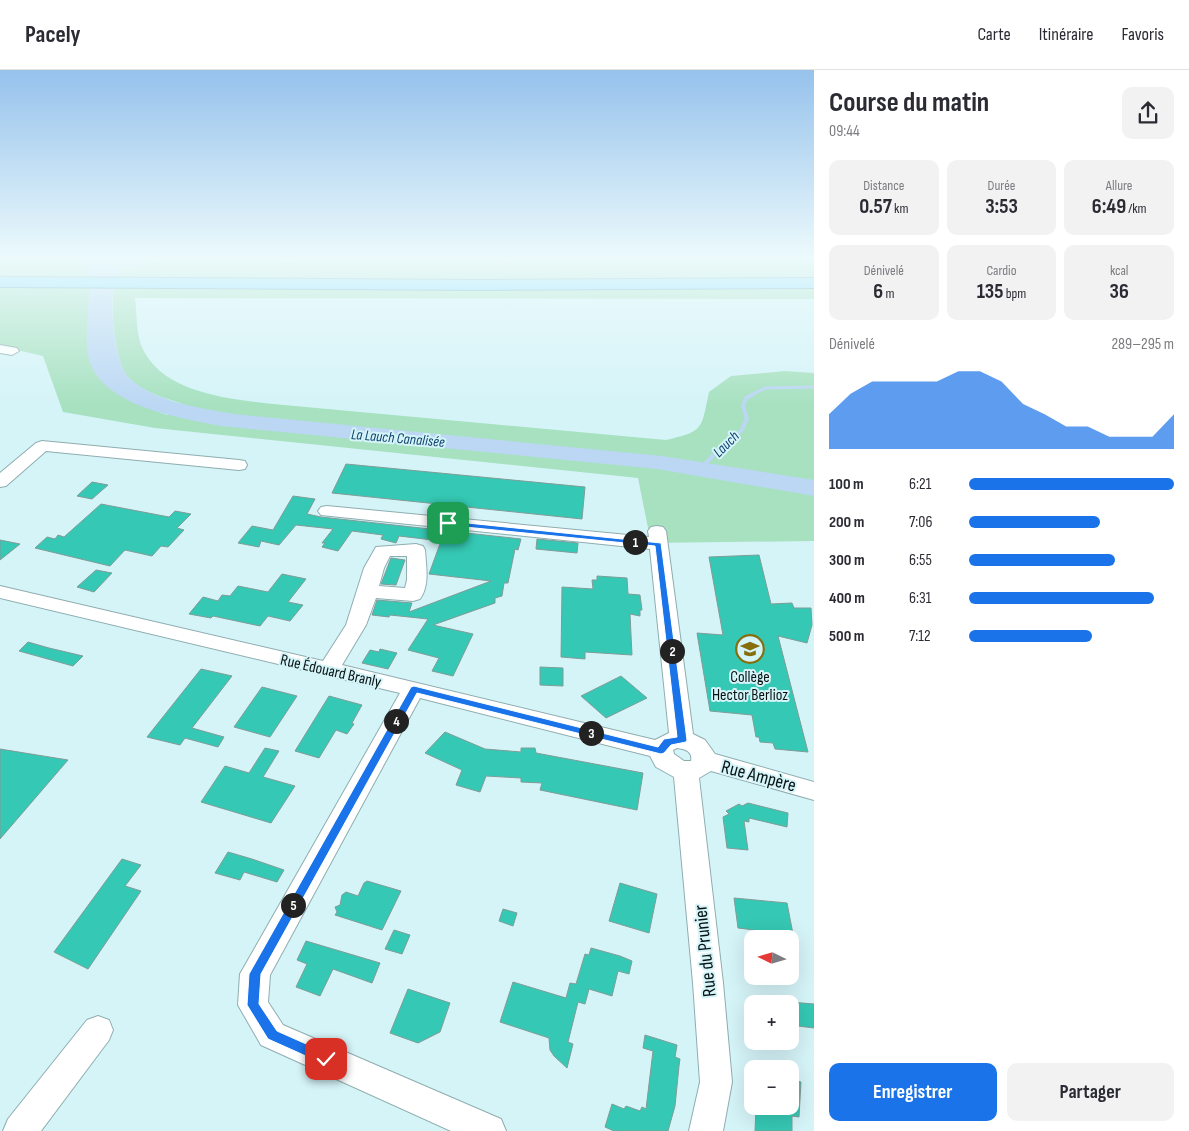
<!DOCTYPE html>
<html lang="fr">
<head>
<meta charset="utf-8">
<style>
  body { margin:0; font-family:"Sofia Sans Condensed",sans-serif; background:#f2f2f3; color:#2b2b33; height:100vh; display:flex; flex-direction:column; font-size:19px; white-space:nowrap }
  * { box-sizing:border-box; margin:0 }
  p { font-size:16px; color:#7c7c81 }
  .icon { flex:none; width:28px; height:28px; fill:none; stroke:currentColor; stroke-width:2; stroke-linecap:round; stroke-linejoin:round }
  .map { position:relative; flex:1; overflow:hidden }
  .drawer { display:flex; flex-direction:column; background:#fff; width:375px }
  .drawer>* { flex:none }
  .needle { width:32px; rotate:275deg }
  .tools { position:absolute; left:744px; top:860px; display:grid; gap:10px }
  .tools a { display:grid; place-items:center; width:55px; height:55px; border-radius:10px; background:#fff; box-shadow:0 5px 20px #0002; font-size:25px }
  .pin { position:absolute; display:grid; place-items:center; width:42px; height:42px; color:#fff; margin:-21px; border-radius:10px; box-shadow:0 2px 8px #0006 }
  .km { position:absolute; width:25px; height:25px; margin:-12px; border-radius:50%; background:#222; color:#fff; font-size:14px; line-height:25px; text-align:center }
  .round { display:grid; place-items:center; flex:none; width:52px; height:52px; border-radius:10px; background:#f2f2f3 }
  .head { display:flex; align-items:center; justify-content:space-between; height:85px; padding:0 15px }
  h1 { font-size:28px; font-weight:700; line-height:38px }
  .metrics { display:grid; grid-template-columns:repeat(3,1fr); gap:8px; height:85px; padding:5px 15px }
  .metrics div { display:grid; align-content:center; border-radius:10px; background:#f2f2f3; text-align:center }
  .metrics b { font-size:21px; font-weight:700 }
  .metrics small { font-size:14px; font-weight:400 }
  .metrics p { font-size:14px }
  .chart { height:140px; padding:10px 15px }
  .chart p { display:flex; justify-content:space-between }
  .chart svg { width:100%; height:90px; margin-top:5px; fill:#1a73e8; opacity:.7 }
  .action { display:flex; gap:10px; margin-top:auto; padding:10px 15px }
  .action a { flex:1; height:58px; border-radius:10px; background:#1a73e8; color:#fff; font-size:20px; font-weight:700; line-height:58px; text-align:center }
  .action a+a { background:#f2f2f3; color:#2b2b33 }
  ul { padding:0 15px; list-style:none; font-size:16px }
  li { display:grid; grid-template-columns:80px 60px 1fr; align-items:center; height:38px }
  li i { height:12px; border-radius:6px; background:#1a73e8 }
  header { display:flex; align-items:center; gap:30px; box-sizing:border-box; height:70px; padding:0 25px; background:#fff; border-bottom:1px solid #e1e1e2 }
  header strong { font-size:24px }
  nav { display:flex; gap:28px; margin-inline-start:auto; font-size:18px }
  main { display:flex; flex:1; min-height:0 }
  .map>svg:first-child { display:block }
  .green { fill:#a7e1c0 }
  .water { fill:#bbd7f3 }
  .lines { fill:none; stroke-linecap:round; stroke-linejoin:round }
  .stream-far1 { stroke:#bbd7f3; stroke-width:3 }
  .stream { stroke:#bbd7f3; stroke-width:4 }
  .building { fill:#35c8b4; stroke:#809c97 }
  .minor-casing { stroke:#8fadb0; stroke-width:2 }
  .highway-casing { stroke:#5293ac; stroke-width:2 }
  .minor { fill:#fff; fill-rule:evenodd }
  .highway { fill:#7bd8fe; fill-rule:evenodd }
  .route { fill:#1a73e8; stroke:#fff }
  .labels { text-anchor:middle; stroke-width:4; stroke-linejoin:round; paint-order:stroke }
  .far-water-label { font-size:15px; font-style:italic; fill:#0e426e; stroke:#d5f4f8 }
  .street-label { font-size:16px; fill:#071213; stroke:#d5f4f8 }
  .poi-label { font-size:16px; fill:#071213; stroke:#d5f4f8 }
  .near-street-label { font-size:19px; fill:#071213; stroke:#d5f4f8 }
</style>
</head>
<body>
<header>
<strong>Pacely</strong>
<nav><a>Carte</a><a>Itinéraire</a><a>Favoris</a></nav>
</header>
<main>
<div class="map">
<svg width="814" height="1061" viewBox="0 0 814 1061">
  <rect width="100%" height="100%" fill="#d5f4f8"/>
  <path class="green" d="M0,187H72L86,193L90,207L87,277L132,332L167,345L189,336C169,329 141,323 127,306C114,290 106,216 120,202C130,191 164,188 179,187L364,191L469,187H814V229L135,228C137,243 136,261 141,275C160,323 229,329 273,334L666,370C705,361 701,359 709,322L731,306L785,301L814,303V471L651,473L638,408L155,358L63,342L43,286L0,276Z"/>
  <path class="water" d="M72,187H179C164,188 131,190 120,201C105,215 114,292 128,307C153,332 201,338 234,344L662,386L814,410V426L657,399L221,356C176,347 90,335 87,277C85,248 93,221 86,193Z
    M208,187H469L364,191Z"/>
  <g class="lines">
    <path class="stream-far1" d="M749,326L765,318L814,317"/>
    <path class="stream" d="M703,396L726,372L741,361L747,349L743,336L746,328L752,325"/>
  </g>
  <path class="building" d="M346,394L585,417L582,449L332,423Z
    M92,412L108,415L92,429L77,426Z
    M293,426L315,429L307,444L321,447L521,469L518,480L515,479L508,513H504L502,526L495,528V533L433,555L473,564L453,606L432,601L439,588L408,580L428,549L390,545L389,547L372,545L377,530L412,533L409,542L491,511L429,504L441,471L399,466L396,473L381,469L383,465L352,461L338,481L322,477L325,473H322L333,459L296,455L279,475L261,471L259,477L238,473L252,456L273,460Z
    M101,434L169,447L175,441L191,444L177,458L184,460L168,477L161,476L152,486L125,480L110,496L35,478L47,467L55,469L58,465L64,467Z
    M537,469L578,473L577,483L536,479Z
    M0,470L20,474L0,490Z
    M759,485L771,534L792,533L794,538H811L812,555L807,573L778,566L808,682L775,679L773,673L760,672L759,667H756L752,645L710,641L697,563L723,565L709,487Z
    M391,488L405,490L396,515L381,514Z
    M96,500L112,503L94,522L77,517Z
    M282,504L306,509L288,532L303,535L290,551L268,546L260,556L213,546L211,548L189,544L203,527L218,531L222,525L230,526L238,516L268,522Z
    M597,506L627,508L628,524L640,525L642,540H640V546L630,544L632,585L585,582V589L561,587L562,517L593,519L592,510H597Z
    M28,572L49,578L83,586L73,596L19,581Z
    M380,579L397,583L388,599L362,593L370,580L379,582Z
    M540,597L563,598V616L540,615Z
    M201,599L232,606L192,658L224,667L218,677L185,668L180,675L147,667Z
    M621,606L647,628L606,648L581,626Z
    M262,617L297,626L270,667L234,657Z
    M329,626L362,635L352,653L354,654L347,664L336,660L319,688L295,681Z
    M445,662L485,679L521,682V678H535L536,683L643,703L637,740L540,720L542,713L521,712V708L486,706L480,722L456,715L462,700L425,683Z
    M265,678L279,681L263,707L295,716L271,753L201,732L225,696L249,703Z
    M0,679L68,690L0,769Z
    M748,733L788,743L787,757L749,748V752L744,751L748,780L727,778L723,747L729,744L726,741L739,734L742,736Z
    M228,782L252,789L284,800L277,812L244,802L240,810L215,803Z
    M122,789L141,795L125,816L141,821L88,899L54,882Z
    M367,811L401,821L382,860L335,845L337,842L335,837L340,835L342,825L346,822L358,826L364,813Z
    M620,813L657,824L649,863L609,851Z
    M734,828L787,833L793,864L772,862L773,869H756L754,860L738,858Z
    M503,839L517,843L513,856L499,851Z
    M394,860L410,865L402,884L385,879Z
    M306,871L380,893L372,913L333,899L320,926L296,917L307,894L297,890Z
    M591,878L620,886L632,891L629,904L618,901L612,926L589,919L585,934L578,932L568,972L573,974L567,998L554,986L550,980L549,968L500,952L513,912L566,928L570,913L576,914L585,884L589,885Z
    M408,919L450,933L440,962L418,973L390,963Z
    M790,932L814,934V958L790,955Z
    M645,965L677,975L675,987L680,989L679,996L675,1036L668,1061H614L605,1057L612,1034L624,1039L626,1036L640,1041L642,1037L646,1039L653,981L643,978Z
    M790,1009L801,1012L799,1047L792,1046V1061H755L756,1036H790Z"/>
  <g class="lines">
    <defs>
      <path id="minor" d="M0,275L17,278L19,281L12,285L0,283Z
        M42,371L239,390L245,391L247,395L245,399L239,400L46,381L6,416L0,417V403L36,373Z
        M327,436L649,467L648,461L651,457L657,456L663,457L666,461L693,664L705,670L715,684L814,712V730L711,701L699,708L723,913L732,1012L723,1061H689L700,1012L693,913L674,707L656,697L650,686L420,628L270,905L268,932L283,955L501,1049L506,1061H451L261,975L238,935L240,904L400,623L0,528V516L323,591L346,555L364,498L376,477L416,474L423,476L425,480C426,496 430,515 420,529L413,531L376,528L366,555L342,595L655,670L669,663L650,479L321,445L318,441L321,437ZM390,486H407V510L405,518L379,516L384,498ZM677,678C686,679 693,682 691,691H684L674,684L673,680Z
        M98,946L109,950L113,960L109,970L41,1061H3L8,1049L87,950Z"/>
      <path id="highway" d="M0,207L482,210L814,208V218L482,220L0,217Z"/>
    </defs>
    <use href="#minor" class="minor-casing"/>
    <use href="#highway" class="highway-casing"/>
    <use href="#minor" class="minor"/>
    <use href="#highway" class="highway"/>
  </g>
  <linearGradient id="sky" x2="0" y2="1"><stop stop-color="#96c2ec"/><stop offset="0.56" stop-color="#ecfafc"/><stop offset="1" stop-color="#ecfafc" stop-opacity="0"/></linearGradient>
  <rect width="814" height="335" fill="url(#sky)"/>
  <path class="route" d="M448,451L661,473L687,670L686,672L671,675L664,683L661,684L417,623L261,904L259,934L277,961L331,985L333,989L331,993L326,995L268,969L247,935L249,904L411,617L414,616L658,677L664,669L677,667L655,476L445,455V452Z"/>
  <defs>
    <symbol id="school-ring" viewBox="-11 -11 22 22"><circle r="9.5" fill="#d5f4f8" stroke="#876e0d" stroke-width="1.5"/><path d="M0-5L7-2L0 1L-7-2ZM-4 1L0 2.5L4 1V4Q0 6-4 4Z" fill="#876e0d"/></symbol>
  </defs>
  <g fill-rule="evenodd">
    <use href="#school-ring" x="734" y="563" width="32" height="32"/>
  </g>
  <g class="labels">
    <g class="far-water-label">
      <text transform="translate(398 368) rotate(5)" y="5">La Lauch Canalisée</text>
      <text transform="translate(726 374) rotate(-45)" y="5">Lauch</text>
    </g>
    <g class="street-label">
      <text transform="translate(331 600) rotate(13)" y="6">Rue Édouard Branly</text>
    </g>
    <g class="poi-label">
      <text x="750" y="612">Collège<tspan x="750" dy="18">Hector Berlioz</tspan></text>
    </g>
    <g class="near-street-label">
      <text transform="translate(759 705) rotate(15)" y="7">Rue Ampère</text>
      <text transform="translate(704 881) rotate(-96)" y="7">Rue du Prunier</text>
    </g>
  </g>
</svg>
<div class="tools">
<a><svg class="needle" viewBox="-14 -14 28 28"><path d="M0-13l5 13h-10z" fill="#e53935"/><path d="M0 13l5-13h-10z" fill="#7c7c81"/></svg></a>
<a>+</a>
<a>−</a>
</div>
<div class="pin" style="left:448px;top:453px;background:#1e9e55"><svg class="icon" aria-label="arrive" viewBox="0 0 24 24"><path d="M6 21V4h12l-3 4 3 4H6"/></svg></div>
<div class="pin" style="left:326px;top:989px;background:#d93025"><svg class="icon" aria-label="check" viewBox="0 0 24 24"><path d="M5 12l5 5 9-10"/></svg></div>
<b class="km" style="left:635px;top:472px">1</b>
<b class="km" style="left:672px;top:581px">2</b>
<b class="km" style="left:591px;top:663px">3</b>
<b class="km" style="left:396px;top:651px">4</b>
<b class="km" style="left:293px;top:835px">5</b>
</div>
<section class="drawer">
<div class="head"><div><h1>Course du matin</h1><p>09:44</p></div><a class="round"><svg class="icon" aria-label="share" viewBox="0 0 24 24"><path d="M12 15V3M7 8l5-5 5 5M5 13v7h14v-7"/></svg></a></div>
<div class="metrics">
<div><p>Distance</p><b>0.57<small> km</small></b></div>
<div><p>Durée</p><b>3:53</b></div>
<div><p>Allure</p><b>6:49<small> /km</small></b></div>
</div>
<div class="metrics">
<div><p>Dénivelé</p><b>6<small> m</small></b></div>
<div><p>Cardio</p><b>135<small> bpm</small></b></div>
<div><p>kcal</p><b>36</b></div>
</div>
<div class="chart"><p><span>Dénivelé</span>289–295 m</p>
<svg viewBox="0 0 160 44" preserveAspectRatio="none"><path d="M0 44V27L10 17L20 11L30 11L40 11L50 11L60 6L70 6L80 11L90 22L100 27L110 33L120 33L130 38L140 38L150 38L160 27V44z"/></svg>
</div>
<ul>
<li><b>100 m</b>6:21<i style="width:100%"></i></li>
<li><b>200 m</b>7:06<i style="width:64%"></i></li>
<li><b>300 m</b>6:55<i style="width:71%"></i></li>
<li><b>400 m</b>6:31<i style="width:90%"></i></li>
<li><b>500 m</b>7:12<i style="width:60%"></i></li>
</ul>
<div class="action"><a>Enregistrer</a><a>Partager</a></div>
</section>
</main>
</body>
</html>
